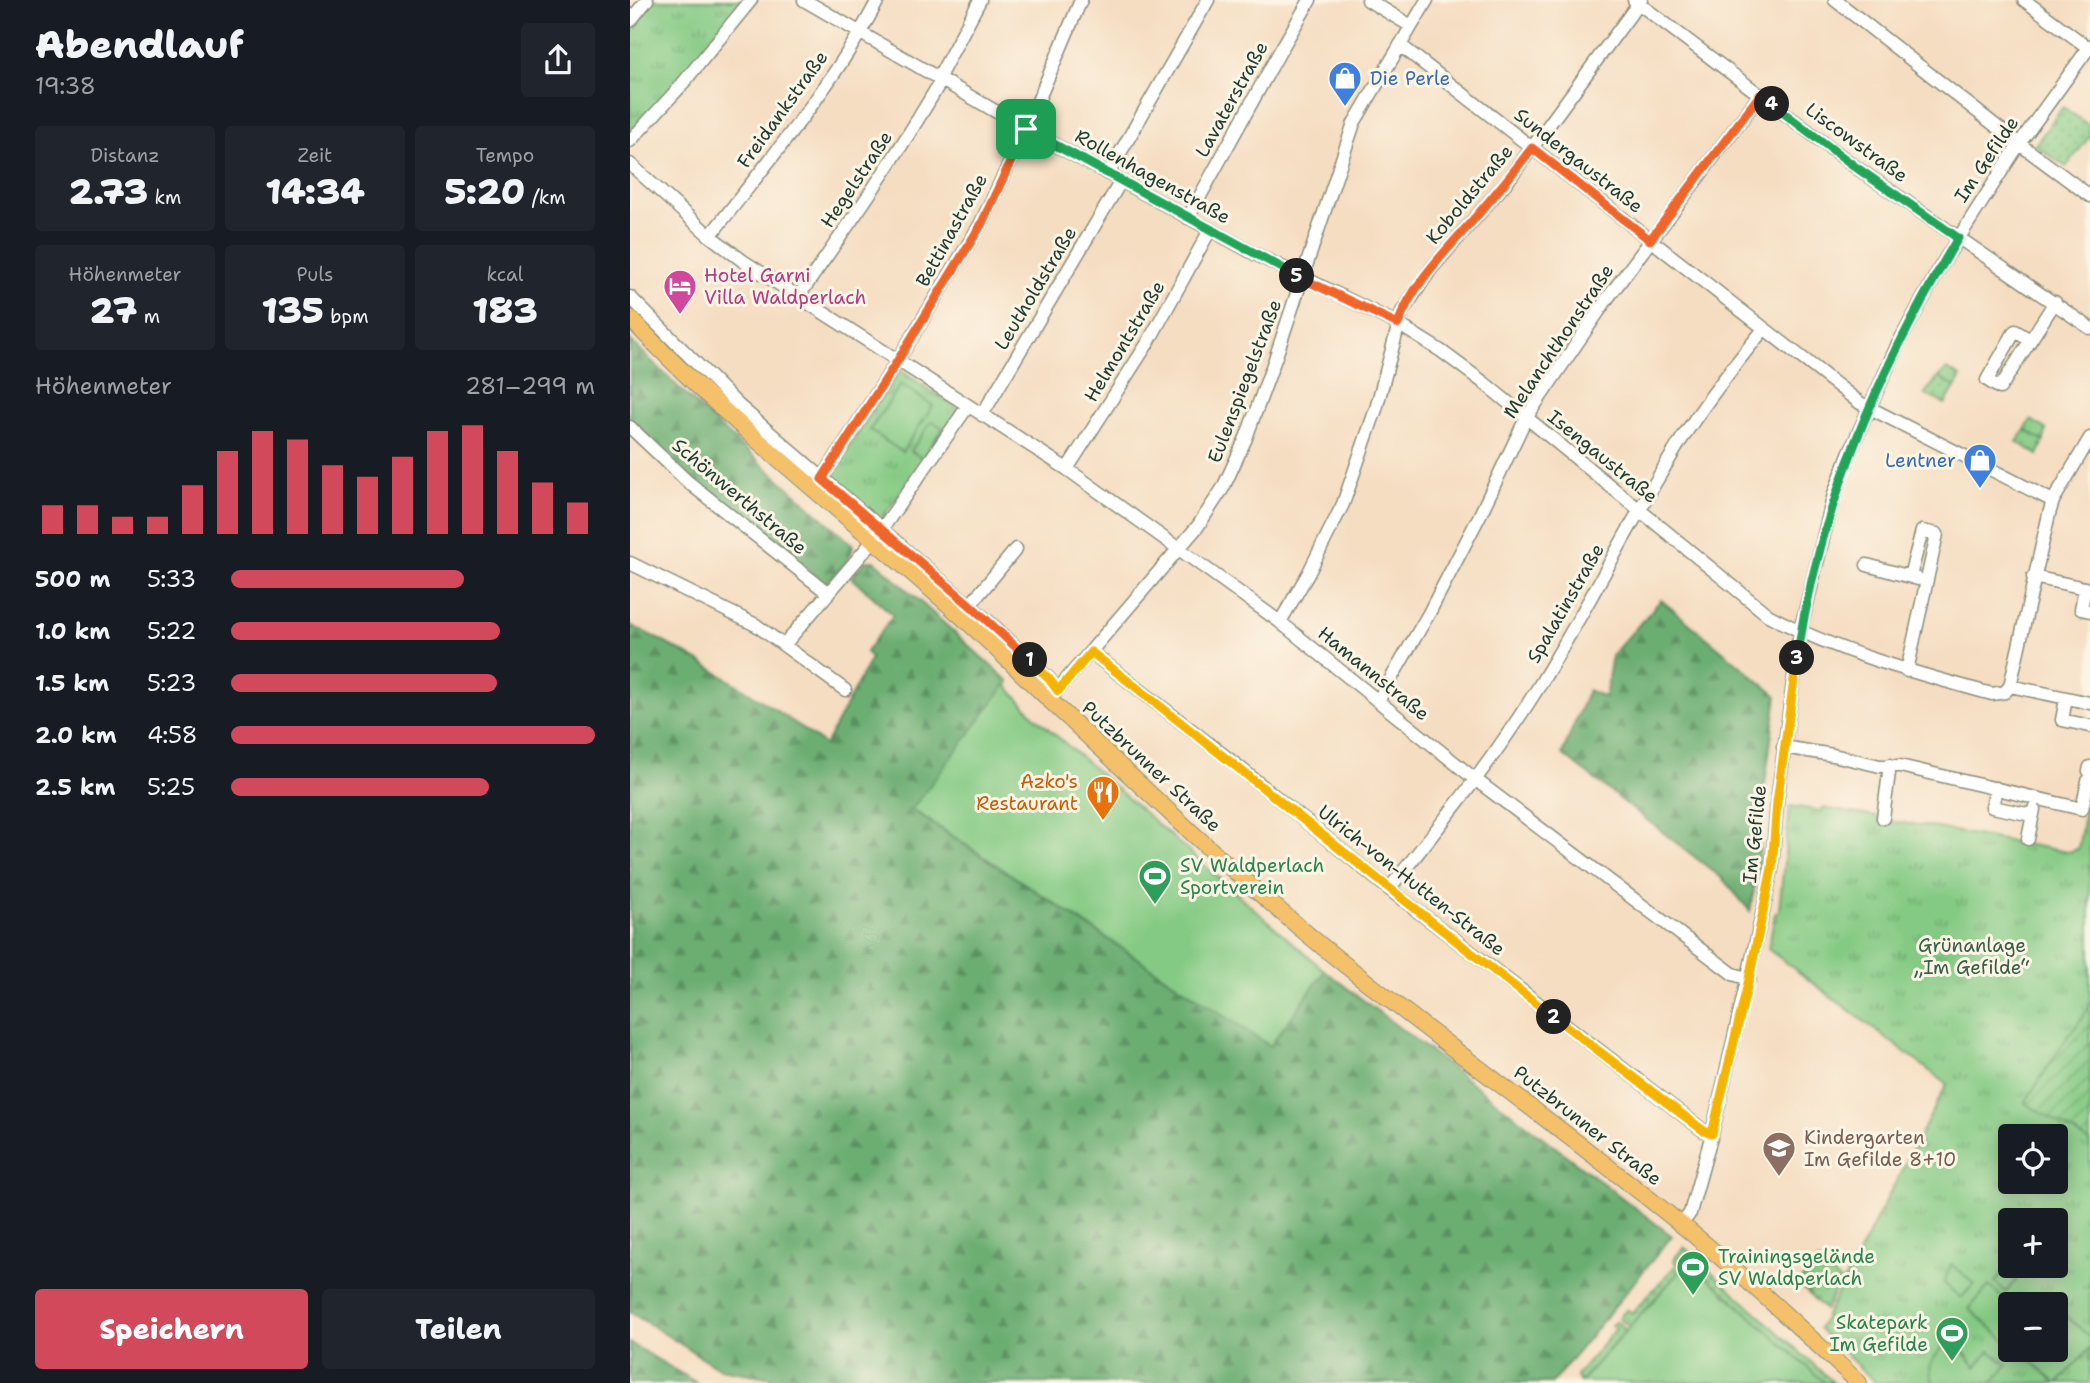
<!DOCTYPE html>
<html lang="de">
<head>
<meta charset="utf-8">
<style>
  body { margin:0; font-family:"Shantell Sans",sans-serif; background:#20242c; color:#f1f3f6; height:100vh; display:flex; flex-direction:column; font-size:26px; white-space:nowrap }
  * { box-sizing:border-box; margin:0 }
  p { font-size:23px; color:#9ea1a6 }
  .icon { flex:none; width:38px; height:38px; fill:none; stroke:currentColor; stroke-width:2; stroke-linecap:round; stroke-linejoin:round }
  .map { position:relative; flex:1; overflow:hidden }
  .details { display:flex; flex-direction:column; background:#171b24; width:630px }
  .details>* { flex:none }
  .controls { position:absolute; left:1368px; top:1124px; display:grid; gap:14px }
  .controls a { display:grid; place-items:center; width:70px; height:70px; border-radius:7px; background:#171b24; box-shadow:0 4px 18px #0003; font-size:35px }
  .pin { position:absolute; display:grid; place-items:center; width:60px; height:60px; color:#fff; margin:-30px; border-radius:14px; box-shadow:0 4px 10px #0006 }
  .km { position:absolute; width:35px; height:35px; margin:-18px; border-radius:50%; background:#222; color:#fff; font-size:19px; line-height:35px; text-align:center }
  .round { display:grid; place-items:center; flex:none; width:74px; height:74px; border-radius:7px; background:#20242c }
  .overview { display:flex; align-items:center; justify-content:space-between; height:119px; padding:0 35px }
  h1 { font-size:38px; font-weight:800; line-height:52px }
  .figures { display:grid; grid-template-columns:repeat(3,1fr); gap:10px; height:119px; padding:7px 35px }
  .figures div { display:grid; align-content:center; border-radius:7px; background:#20242c; text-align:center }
  .figures b { font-size:35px; font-weight:800 }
  .figures small { font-size:19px; font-weight:400 }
  .figures p { font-size:19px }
  .chart { height:196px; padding:14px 35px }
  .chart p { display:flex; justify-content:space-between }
  .chart svg { width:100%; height:126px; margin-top:7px; stroke:#d1495b; stroke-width:6 }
  .action { display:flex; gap:14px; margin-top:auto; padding:14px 35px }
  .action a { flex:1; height:80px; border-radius:7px; background:#d1495b; color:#fff; font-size:28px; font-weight:800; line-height:80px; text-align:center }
  .action a+a { background:#20242c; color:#f1f3f6 }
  ul { padding:0 35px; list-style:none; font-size:23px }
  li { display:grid; grid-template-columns:112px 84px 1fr; align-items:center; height:52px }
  li i { height:18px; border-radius:9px; background:#d1495b }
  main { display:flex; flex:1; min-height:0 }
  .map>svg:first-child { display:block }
  .grass { fill:url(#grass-dots); stroke:#52845c; stroke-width:2 }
  .forest { fill:url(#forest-firs); stroke:#467653; stroke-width:2 }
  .park { fill:url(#park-tufts); stroke:#52845c; stroke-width:2; fill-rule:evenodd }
  .garden { fill:url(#garden-furrows); stroke:#52845c; stroke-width:2 }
  .pitch { fill:#85ca84; stroke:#52845c; stroke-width:2 }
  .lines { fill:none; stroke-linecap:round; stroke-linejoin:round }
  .minor-casing { stroke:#8a8d7a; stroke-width:15 }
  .major-casing { stroke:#8a8d7a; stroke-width:18 }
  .minor { stroke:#fff; stroke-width:12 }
  .major { stroke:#f4c16a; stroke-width:16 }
  .split-1-casing { stroke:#fff; stroke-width:14 }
  .split-2-casing { stroke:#fff; stroke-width:14 }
  .split-3-casing { stroke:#fff; stroke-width:14 }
  .split-4-casing { stroke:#fff; stroke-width:14 }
  .split-5-casing { stroke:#fff; stroke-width:14 }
  .split-6-casing { stroke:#fff; stroke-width:14 }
  .split-1 { stroke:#f0652b; stroke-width:9 }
  .split-2 { stroke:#f5b400; stroke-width:9 }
  .split-3 { stroke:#f5b400; stroke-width:9 }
  .split-4 { stroke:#22a559; stroke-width:9 }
  .split-5 { stroke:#f0652b; stroke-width:9 }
  .split-6 { stroke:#22a559; stroke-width:9 }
  .labels { text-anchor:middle; stroke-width:6; stroke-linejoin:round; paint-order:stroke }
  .shop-label { font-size:19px; fill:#366cbe; stroke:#fcf5e5; text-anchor:start }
  .street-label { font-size:19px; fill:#1f3d34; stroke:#fcf5e5 }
  .hotel-label { font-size:19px; fill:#b23c85; stroke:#fcf5e5; text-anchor:start }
  .food-label { font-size:19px; fill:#c56008; stroke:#fcf5e5; text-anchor:end }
  .leisure-label { font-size:19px; fill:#27864d; stroke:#fcf5e5; text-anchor:start }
  .park-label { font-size:19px; fill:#386048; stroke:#fcf5e5 }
  .education-label { font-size:19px; fill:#785e54; stroke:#fcf5e5; text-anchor:start }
</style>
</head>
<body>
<main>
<section class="details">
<div class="overview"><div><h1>Abendlauf</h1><p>19:38</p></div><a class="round"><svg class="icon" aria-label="share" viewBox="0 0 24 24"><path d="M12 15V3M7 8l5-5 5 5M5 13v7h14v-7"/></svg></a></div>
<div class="figures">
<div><p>Distanz</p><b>2.73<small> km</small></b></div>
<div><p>Zeit</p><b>14:34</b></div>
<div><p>Tempo</p><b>5:20<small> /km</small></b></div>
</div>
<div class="figures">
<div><p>Höhenmeter</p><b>27<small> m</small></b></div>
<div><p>Puls</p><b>135<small> bpm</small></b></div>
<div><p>kcal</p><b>183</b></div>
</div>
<div class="chart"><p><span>Höhenmeter</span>281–299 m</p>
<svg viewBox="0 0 160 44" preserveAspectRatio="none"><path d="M5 44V34M15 44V34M25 44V38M35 44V38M45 44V27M55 44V15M65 44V8M75 44V11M85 44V20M95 44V24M105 44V17M115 44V8M125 44V6M135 44V15M145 44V26M155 44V33"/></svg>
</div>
<ul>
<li><b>500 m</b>5:33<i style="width:64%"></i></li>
<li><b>1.0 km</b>5:22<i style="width:74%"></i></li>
<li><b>1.5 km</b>5:23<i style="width:73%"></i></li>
<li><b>2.0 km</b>4:58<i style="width:100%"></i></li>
<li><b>2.5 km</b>5:25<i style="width:71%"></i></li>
</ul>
<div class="action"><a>Speichern</a><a>Teilen</a></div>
</section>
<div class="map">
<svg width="1460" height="1383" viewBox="0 0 1460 1383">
  <defs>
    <pattern id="grass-dots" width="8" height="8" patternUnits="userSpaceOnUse" patternTransform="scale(1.75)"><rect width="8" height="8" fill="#85ca84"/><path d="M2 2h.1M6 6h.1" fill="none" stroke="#6ca56d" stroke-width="1.8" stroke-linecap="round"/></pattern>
    <pattern id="forest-firs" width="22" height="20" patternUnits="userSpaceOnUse" patternTransform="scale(1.75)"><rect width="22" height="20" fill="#6cae72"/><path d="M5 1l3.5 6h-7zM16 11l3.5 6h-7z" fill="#588f5e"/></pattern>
    <pattern id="park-tufts" width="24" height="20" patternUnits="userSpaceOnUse" patternTransform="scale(1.75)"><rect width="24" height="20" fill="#85ca84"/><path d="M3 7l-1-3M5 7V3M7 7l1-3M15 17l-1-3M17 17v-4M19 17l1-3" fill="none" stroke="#6ca56d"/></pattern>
    <pattern id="garden-furrows" width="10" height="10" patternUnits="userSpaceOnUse" patternTransform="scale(1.75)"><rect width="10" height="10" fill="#85ca84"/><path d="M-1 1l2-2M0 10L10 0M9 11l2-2" fill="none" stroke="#6ca56d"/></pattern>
  </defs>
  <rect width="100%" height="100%" fill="#fcf5e5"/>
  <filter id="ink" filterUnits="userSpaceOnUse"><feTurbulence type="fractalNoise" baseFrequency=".0143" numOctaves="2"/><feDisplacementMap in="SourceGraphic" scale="14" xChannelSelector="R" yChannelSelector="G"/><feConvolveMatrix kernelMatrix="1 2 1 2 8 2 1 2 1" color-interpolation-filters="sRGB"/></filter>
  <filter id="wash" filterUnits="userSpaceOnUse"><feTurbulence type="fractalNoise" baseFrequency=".00686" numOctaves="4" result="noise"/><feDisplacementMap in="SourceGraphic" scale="28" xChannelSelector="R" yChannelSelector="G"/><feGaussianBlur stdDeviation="1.57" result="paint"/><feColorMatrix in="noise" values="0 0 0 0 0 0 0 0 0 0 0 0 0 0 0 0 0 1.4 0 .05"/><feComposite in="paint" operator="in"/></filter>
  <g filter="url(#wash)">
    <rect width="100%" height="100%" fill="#f5ddc1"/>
    <path class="grass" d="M1433,107L1460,126V136L1436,167L1405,145Z
      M1309,377L1325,387L1315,404L1294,394Z
      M1395,430L1414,441L1408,455L1387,442Z
      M1054,1247L1204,1383H1195L1059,1261L999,1327L989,1318L997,1309L1002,1313L1047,1264L1043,1260Z
      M1189,1261L1210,1281L1195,1310L1168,1283Z
      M986,1321L996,1330L950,1382L946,1376L986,1329L981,1325Z"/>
    <path class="forest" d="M0,340L78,416L223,545C223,560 206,573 196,584L61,480L0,421Z
      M235,561H245L379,682L282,810L640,1046L695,971L1042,1236L922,1383H159L143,1378L90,1369L0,1312V625C71,659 132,699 195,745L241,658L236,652L263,615L221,577Z
      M1031,600L1147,696L1133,798L1129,863L1120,911L1093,879L932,754L958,690L975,697L982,655Z
      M0,1343L67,1383H0Z"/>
    <path class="park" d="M24,0H114L46,85L0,133V29Z
      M268,369L329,409L251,520L199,478Z
      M1317,369L1331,377L1325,387L1309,377Z
      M1401,420L1416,429L1414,441L1395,430Z
      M1460,783V1383H1246L1189,1329L1317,1084L1138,949L1145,914L1149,910L1160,806L1192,811L1193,808L1249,817V820L1296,826L1438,852L1448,849ZM1381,1136H1426V1181H1381ZM1381,1220H1426V1265H1381ZM1381,1304H1426V1349H1381Z"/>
    <path class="garden" d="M1460,1007V1142L1395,1103L1430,1048Z"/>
    <path class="pitch" d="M271,384L303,406L272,452L240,430Z
      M302,421L313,428L292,458L281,451Z
      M376,685L404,716L695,971L640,1046L282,809Z
      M1059,1261L1195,1383L950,1382Z
      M1321,1264L1344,1284L1331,1298L1314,1283Z
      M1375,1270L1386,1280L1376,1292L1365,1282Z
      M1359,1286L1381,1305V1345L1339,1309Z
      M1435,1315L1460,1337V1348L1428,1383H1426L1397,1357L1404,1349H1426V1325Z
      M1322,1345C1332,1348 1340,1360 1346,1367L1360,1351L1378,1365L1362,1383H1304C1295,1366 1303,1359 1314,1346Z"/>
  </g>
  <g filter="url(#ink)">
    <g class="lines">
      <defs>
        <path id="minor" d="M174,0L396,129L625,254L768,324L811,351L853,382L1138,615C1209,653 1286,673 1362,694L1375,692L1380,686L1419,514L1423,501L1460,438
          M738,0L781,26
          M1004,0L1227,168L1460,328
          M1205,0L1380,137L1460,196
          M1394,0L1460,49
          M0,21L17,0
          M770,45L1230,403L1423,501
          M309,77L350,0
          M0,141L49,88L121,0
          M0,164L80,236L113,261L437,469L549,549L650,622L846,780L1103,974L1119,979
          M478,174L578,0
          M558,218L649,53L680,0
          M80,236C139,160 204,85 248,0
          M0,297L108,405L367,629L419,679L427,691
          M168,297C218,226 268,155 312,79
          M1400,340L1385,331L1357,380L1370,388L1425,302
          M352,415L491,181
          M0,427L58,482L198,593
          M437,469L519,341L580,230
          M192,479L268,360L350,225L396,129L451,0
          M252,529L338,406
          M0,563L126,625L215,690
          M1237,565L1288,579
          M1403,577L1460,589
          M1455,588L1451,609L1460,611
          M340,605L386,549
          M650,622L678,574L713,504L746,409L772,312L801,269L879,179L1011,0
          M154,645L243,541
          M461,652L610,768L759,889L1074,1131L1082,1134
          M1277,671L1307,534L1292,531L1280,576
          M1380,686L1460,703
          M1436,699L1432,720L1460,726
          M419,700L568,526L593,488L616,438L645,359L724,123L797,0
          M748,701L798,615L849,517L896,418L977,299L1130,95
          M1153,747L1203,755L1250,766H1270L1452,809L1458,781
          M1459,771L1460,767
          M1366,788L1362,807L1402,815
          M1253,818L1260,765
          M1398,839L1404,809
          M759,889C808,828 857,768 899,702C950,623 991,538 1040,458C1067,412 1100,370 1134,329
          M1051,1225L1060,1213L1082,1134L1134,907L1142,868L1147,802L1170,632L1204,494L1219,454L1267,346L1312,264L1389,144L1460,46"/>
        <path id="major" d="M0,318C101,426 218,515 328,613C367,648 403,685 441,720C528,802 616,885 709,960C824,1052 944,1137 1058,1230C1117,1278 1173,1331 1229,1383"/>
      </defs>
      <use href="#minor" class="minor-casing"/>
      <use href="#major" class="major-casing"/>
      <use href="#minor" class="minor"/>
      <use href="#major" class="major"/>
    </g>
  </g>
  <g class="lines" filter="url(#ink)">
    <defs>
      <path id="split-1" d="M396,129L351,225L268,360L192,479L340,605L400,660"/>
      <path id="split-2" d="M400,660L419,679L428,691L461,652C616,773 768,897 924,1017"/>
      <path id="split-3" d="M924,1017L1074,1131L1082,1134L1119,979L1142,868L1147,802L1167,658"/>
      <path id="split-4" d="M1142,104L1227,168L1328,238C1248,371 1190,504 1167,658"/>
      <path id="split-5" d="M667,276L768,324C782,284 816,251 844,219C864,196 884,172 902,148L1020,240L1130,95L1142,104"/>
      <path id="split-6" d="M396,129L667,276"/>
    </defs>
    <use href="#split-1" class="split-1-casing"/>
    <use href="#split-2" class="split-2-casing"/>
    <use href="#split-3" class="split-3-casing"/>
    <use href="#split-4" class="split-4-casing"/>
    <use href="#split-5" class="split-5-casing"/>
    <use href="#split-6" class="split-6-casing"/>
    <use href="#split-1" class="split-1"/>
    <use href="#split-2" class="split-2"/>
    <use href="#split-3" class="split-3"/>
    <use href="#split-4" class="split-4"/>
    <use href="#split-5" class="split-5"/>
    <use href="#split-6" class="split-6"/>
  </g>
  <defs>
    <symbol id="shop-pin" viewBox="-11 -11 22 30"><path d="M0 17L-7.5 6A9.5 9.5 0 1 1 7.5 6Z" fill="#3f7fe0" stroke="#fcf5e5"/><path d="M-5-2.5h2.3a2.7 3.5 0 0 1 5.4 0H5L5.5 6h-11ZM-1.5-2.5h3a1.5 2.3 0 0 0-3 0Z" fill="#fff"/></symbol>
    <symbol id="hotel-pin" viewBox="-11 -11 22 30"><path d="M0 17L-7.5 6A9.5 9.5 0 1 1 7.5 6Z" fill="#d1479c" stroke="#fcf5e5"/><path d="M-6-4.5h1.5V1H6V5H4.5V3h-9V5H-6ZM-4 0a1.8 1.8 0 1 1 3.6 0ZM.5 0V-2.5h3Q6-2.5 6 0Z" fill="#fff"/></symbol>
    <symbol id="restaurant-pin" viewBox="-11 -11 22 30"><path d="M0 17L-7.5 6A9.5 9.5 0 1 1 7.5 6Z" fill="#e8710a" stroke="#fcf5e5"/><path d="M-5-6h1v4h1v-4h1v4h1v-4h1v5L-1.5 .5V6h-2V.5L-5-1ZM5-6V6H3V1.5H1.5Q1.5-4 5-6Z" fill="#fff"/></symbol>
    <symbol id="stadium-pin" viewBox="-11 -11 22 30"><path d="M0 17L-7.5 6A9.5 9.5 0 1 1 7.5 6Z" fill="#2e9e5b" stroke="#fcf5e5"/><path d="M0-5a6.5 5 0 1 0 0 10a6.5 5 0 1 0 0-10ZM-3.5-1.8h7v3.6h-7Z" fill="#fff"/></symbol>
    <symbol id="school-pin" viewBox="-11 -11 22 30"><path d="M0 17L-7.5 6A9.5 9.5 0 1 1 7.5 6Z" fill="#8d6e63" stroke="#fcf5e5"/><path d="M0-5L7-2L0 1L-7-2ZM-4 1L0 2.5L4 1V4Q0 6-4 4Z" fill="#fff"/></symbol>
  </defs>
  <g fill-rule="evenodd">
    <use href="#shop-pin" x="696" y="59" width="38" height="52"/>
    <use href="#hotel-pin" x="31" y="267" width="38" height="52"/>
    <use href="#shop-pin" x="1331" y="441" width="38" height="52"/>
    <use href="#restaurant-pin" x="454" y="773" width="38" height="52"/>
    <use href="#stadium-pin" x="506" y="857" width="38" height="52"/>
    <use href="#school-pin" x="1130" y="1129" width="38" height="52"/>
    <use href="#stadium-pin" x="1044" y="1248" width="38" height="52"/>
    <use href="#stadium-pin" x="1303" y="1314" width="38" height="52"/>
  </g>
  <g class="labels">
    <g class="shop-label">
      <text x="740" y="85">Die Perle</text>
      <text x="1326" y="467" text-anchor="end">Lentner</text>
    </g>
    <g class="street-label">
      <text transform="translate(601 99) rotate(-61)" y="7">Lavaterstraße</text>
      <text transform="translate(152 109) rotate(-54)" y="7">Freidankstraße</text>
      <text transform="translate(1227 142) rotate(36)" y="7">Liscowstraße</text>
      <text transform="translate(1356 159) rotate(-56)" y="7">Im Gefilde</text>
      <text transform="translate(949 160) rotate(38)" y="7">Sundergaustraße</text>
      <text transform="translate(523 176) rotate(29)" y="7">Rollenhagenstraße</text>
      <text transform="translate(226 179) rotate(-56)" y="7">Hegelstraße</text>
      <text transform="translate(839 194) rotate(-50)" y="7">Koboldstraße</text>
      <text transform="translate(321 230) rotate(-61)" y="7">Bettinastraße</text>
      <text transform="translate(405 288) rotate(-59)" y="7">Leutholdstraße</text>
      <text transform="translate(494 341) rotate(-59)" y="7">Helmontstraße</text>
      <text transform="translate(928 341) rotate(-56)" y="7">Melanchthonstraße</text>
      <text transform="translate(614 381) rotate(-69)" y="7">Eulenspiegelstraße</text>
      <text transform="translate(973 456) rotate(39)" y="7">Isengaustraße</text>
      <text transform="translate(110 496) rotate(40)" y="7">Schönwerthstraße</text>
      <text transform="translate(935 603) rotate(-60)" y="7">Spalatinstraße</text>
      <text transform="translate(744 673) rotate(39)" y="7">Hamannstraße</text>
      <text transform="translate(522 766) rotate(43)" y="7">Putzbrunner Straße</text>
      <text transform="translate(1124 834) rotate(-84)" y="7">Im Gefilde</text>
      <text transform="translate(782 880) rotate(38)" y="7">Ulrich-von-Hutten-Straße</text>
      <text transform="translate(958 1125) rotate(38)" y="7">Putzbrunner Straße</text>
    </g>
    <g class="hotel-label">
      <text x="74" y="282">Hotel Garni<tspan x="74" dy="22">Villa Waldperlach</tspan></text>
    </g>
    <g class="food-label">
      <text x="448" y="788">Azko's<tspan x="448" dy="22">Restaurant</tspan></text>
    </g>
    <g class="leisure-label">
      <text x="550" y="872">SV Waldperlach<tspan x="550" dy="22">Sportverein</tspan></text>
      <text x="1088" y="1263">Trainingsgelände<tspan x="1088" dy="22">SV Waldperlach</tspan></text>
      <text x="1298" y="1329" text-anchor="end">Skatepark<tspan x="1298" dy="22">Im Gefilde</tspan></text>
    </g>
    <g class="park-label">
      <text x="1342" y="952">Grünanlage<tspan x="1342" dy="22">„Im Gefilde“</tspan></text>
    </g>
    <g class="education-label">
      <text x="1174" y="1144">Kindergarten<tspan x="1174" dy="22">Im Gefilde 8+10</tspan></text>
    </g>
  </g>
</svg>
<div class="controls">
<a><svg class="icon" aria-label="locate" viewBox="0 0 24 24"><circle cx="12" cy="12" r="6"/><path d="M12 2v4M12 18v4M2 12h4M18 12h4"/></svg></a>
<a>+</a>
<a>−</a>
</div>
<div class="pin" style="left:396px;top:129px;background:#1e9e55"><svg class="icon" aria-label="arrive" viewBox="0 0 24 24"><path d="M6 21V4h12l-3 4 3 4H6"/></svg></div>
<b class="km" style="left:400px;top:660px">1</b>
<b class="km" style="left:924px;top:1017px">2</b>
<b class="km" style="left:1167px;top:658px">3</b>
<b class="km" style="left:1142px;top:104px">4</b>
<b class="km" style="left:667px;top:276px">5</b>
</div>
</main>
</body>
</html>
